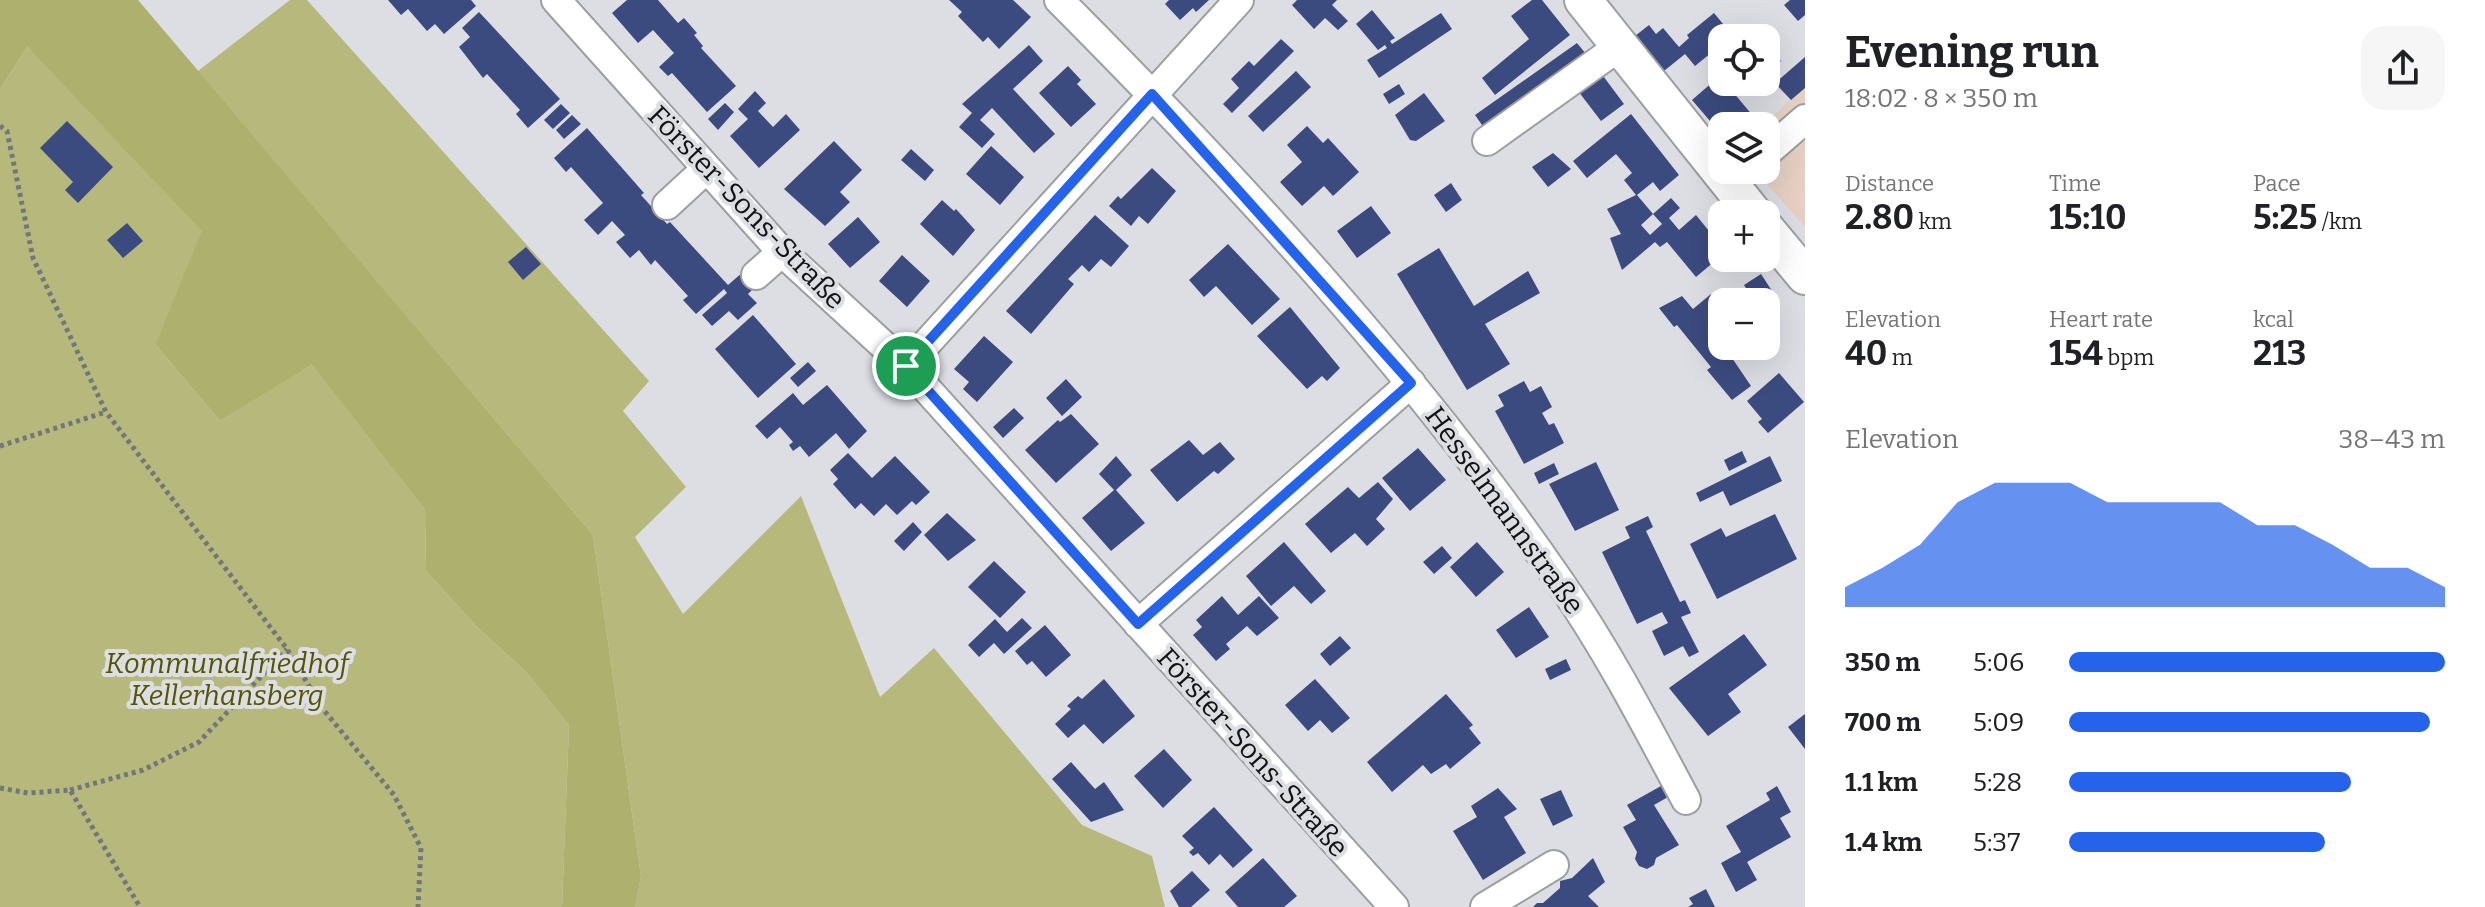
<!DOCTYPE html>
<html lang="en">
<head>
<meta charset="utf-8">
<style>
  body { margin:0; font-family:Bitter,serif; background:#f6f6f6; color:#202124; height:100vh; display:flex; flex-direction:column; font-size:30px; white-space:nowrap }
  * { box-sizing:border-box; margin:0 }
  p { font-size:26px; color:#757577 }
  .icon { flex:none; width:44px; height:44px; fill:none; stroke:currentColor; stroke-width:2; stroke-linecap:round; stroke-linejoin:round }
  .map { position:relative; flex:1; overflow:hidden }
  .side { display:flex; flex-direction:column; background:#fff; width:680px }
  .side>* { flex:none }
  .controls { position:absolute; left:1708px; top:24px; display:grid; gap:16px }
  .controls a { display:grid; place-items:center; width:72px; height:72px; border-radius:16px; background:#fff; box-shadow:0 8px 32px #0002; font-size:40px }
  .pin { position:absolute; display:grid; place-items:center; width:68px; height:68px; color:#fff; margin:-34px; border:4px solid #fff; border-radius:50%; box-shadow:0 2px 8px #0007 }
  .round { display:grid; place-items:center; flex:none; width:84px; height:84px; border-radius:24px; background:#f6f6f6 }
  .overview { display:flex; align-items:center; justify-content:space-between; height:136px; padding:0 40px }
  h1 { font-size:44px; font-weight:700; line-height:60px }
  .stats { display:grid; grid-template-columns:repeat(3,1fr); gap:12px; height:136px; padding:8px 40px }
  .stats div { display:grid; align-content:center }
  .stats b { font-size:34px; font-weight:700 }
  .stats small { font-size:22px; font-weight:400 }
  .stats p { font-size:22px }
  .chart { height:224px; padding:16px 40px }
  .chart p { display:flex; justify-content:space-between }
  .chart svg { width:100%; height:144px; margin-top:8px; fill:#2563eb; opacity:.7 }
  ul { padding:0 40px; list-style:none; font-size:26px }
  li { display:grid; grid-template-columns:128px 96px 1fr; align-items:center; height:60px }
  li i { height:20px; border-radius:10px; background:#2563eb }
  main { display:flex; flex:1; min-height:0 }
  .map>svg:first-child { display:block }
  .commercial { fill:#e5d0c3 }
  .green { fill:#b7b97c }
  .forest { fill:#aeb16d }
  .building { fill:#3c4b7f }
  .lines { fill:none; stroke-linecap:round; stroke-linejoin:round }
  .minor-casing { stroke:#9c9ea2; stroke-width:32 }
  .major-casing { stroke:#9c9ea2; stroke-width:40 }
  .path { stroke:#75767a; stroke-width:5; stroke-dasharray:4 4; stroke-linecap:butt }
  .minor { stroke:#fff; stroke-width:28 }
  .major { stroke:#fff; stroke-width:36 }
  .route-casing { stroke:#fff; stroke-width:16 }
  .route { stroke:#2563eb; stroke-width:10 }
  .labels { text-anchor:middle; stroke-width:8; stroke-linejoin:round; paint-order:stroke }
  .street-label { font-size:28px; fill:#121214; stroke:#dcdee3 }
  .park-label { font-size:28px; font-style:italic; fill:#550; stroke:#dcdee3 }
</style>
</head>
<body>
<main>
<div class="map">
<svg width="1805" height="907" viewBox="0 0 1805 907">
  <rect width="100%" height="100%" fill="#dcdee3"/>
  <path class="commercial" d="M1805,87V227L1754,170H1766V126H1761Z"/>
  <path class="green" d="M290,0H307L649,381L623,411L686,487L635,537L683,614L801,496L880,697L934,648L1082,825L1152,856L1165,907H635L641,877L593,535L198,71Z
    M27,47L203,231L155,344L220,421L312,363L425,510L426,571L478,628L526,672L569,725L562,907H0V89Z"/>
  <path class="forest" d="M0,0H138L593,535L641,877L635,907H562L569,725L526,672L478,628L426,571L425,510L312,364L220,421L155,344L202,231L27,47L0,89Z"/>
  <path class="building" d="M388,0H471L476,6L444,34L435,24L427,31L408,9L401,15Z
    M627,0H658L678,23L684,18L697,33L694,35L703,46L701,48L736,86L707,112L672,73L668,76L659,67L674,53L653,30L638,43L612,13Z
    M949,0H1013L1031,17L999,49L988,37L983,42L958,16L962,12Z
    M1169,0H1209L1196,12L1193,8L1180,20L1165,4Z
    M1297,0H1337L1332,5L1348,21L1338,30L1325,18L1314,29L1292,5Z
    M1532,0H1542L1570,35L1495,95L1482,78L1529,39L1511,16Z
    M1790,0H1805V15L1798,21L1784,5Z
    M1372,10L1395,38L1390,41L1392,44L1441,13L1452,29L1379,78L1367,60L1387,48L1385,45L1378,50L1356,24Z
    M479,12L560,99L528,128L516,114L520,110L487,74L483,78L459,47L470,37L462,28Z
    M1714,13L1733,36L1722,38V44L1695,66L1685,54L1664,71L1635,36L1649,25L1656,34L1663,28L1679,47L1689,38L1687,35Z
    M1281,39L1294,51L1232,113L1223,104L1239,88L1231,79L1249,61L1254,66Z
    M1577,43L1591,60L1489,135L1475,115Z
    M1766,44L1781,61L1766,74Z
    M1029,45L1043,61L1013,89L1055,134L1034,153L992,108L980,120L995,134L982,148L959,127L972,113L962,104Z
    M1805,57V88L1791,100L1775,83Z
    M1068,66L1081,80L1077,84L1096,104L1071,127L1039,93Z
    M1598,69L1624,104L1601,121L1575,87Z
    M1296,71L1311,87L1263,132L1248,116Z
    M1722,74V82H1730L1727,85L1759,123L1756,126H1722V135L1692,100Z
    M1399,84L1405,94L1389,104L1383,94Z
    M755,91L766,103L758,111L773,127L786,114L800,130L759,168L730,136L748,119L738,109Z
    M1424,93L1445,121L1416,141L1410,140L1395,115Z
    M725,103L734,112L718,130L708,119Z
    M561,104L570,113L553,129L544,120Z
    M1631,114L1679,175L1660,191L1653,182L1637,195L1653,214L1641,225L1650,235L1662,224L1653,214L1671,198L1680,208L1669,218L1679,230L1696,215L1722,247V255L1696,277L1667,242L1660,247L1655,242L1622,270L1610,238L1621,234L1607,209L1636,195L1624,180L1632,173L1616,154L1587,178L1573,161Z
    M572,115L581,124L564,139L556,130Z
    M67,121L113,167L78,203L65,190L73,182L40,148Z
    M1307,126L1323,143L1328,138L1359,172L1333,196L1324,186L1302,206L1280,182L1302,162L1287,145Z
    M587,128L644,193L641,195L667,224L670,222L728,285L743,272L756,286L748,294L757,303L738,320L729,311L712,326L702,315L727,293L724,289L696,314L683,300L688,296L655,260L651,265L639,250L630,258L616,242L625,235L612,221L598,235L584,220L603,203L571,167L566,172L554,158Z
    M834,141L862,170L840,192L850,202L825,226L784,189Z
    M991,146L1024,177L1000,205L966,174Z
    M911,149L934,170L925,181L901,160Z
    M1553,153L1571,169L1548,187L1532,167Z
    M1152,168L1176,191L1148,224L1139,216L1131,226L1109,206L1118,196L1121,199Z
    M1451,183L1462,200L1446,212L1434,195Z
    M942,200L954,211L956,209L975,230L953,256L920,224Z
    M1371,206L1391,233L1357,258L1337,231Z
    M1095,215L1129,246L1111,267L1101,259L1089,272L1082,265L1068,279L1074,284L1031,334L1006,311Z
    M858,217L880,242L850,268L828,244Z
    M127,223L143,241L123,258L107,240Z
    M1228,244L1280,299L1252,325L1216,286L1204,297L1189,280Z
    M526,247L541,264L523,280L508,262Z
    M1439,248L1474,306L1528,271L1540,293L1485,324L1510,364L1467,390L1397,274Z
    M902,255L930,281L907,307L879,281Z
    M1761,274L1774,294L1755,302L1744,285Z
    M1711,294L1722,308V346H1741L1730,355L1751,386L1732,400L1707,370L1711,367L1677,325L1674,327L1659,308L1682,296L1693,309Z
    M1290,307L1340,368L1327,381L1322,376L1307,389L1257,336Z
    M753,315L796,364L758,398L715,349Z
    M984,336L1013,362L977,402L963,389L969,382L954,369Z
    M808,362L816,371L798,387L790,378Z
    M1779,373L1804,402L1768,433L1758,422L1762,419L1747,401Z
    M1066,379L1082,397L1062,416L1046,398Z
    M1524,381L1530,392L1541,386L1552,407L1542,413L1549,425L1554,423L1564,443L1524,464L1495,411L1504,406L1498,395Z
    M827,385L867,431L849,449L836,433L809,457L800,446L793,451L789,445L793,442L780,427L767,439L755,426L793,393L803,405Z
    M1014,408L1024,418L1003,438L993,427Z
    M1071,414L1099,444L1056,483L1025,450L1058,420L1060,422Z
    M1189,440L1203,455L1220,442L1235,459L1218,474L1214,471L1177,502L1150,470Z
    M1418,448L1446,480L1410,511L1382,478Z
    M1742,451L1747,462L1729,471L1724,460Z
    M848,453L872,478L895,456L930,492L916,505L912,501L897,515L886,504L874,516L861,503L855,509L833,484L838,479L830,470Z
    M1116,456L1132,475L1116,490L1145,523L1111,551L1082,518L1114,490L1099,474Z
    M1770,456L1782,481L1730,506L1723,491L1700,502L1696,493Z
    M1596,462L1619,510L1575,531L1549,484Z
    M1554,463L1559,474L1539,484L1534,473Z
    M1378,482L1393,499L1376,519L1385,529L1367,546L1355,533L1331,553L1305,524L1348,487L1359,498Z
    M947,513L976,540L948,561L924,535Z
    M1775,514L1797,559L1717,599L1690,544L1721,528L1726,537Z
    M1648,516L1653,527L1646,531L1680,602L1685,600L1691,613L1681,617L1699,652L1689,657L1683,646L1664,656L1652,631L1668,623L1662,612L1637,624L1602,552L1630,538L1625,527Z
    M913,522L922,532L904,551L894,541Z
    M1284,542L1326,591L1311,604L1294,586L1271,606L1246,576Z
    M1477,542L1504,572L1476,597L1450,567Z
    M1442,546L1452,558L1434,574L1423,562Z
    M994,561L1026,592L1000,618L968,587Z
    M1222,596L1238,615L1259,596L1279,618L1257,636L1247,626L1226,644L1230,649L1216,661L1193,635L1202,627L1196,620Z
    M1529,607L1549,637L1516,658L1496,630Z
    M1022,618L1032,628L1004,654L994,643L979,657L968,645L995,619L1007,632Z
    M1045,625L1071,655L1046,677L1032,661L1027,665L1015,651Z
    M1744,634L1767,665L1728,694L1741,712L1708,736L1669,688Z
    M1340,636L1351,648L1330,666L1320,654Z
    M1566,659L1571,670L1550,680L1545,669Z
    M1104,679L1135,716L1103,744L1084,724L1068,738L1055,724L1071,709L1067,706L1078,696L1082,699Z
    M1315,679L1350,718L1332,733L1320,720L1308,731L1285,705Z
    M1446,694L1473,725L1469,728L1481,743L1450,769L1446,764L1431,774L1423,765L1392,792L1367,762Z
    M1805,714V749L1788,727Z
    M1164,749L1192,780L1163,808L1134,776Z
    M1071,762L1095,789L1104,782L1124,810L1091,822L1052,779Z
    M1661,786L1668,797L1654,805L1679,845L1656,858L1654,865L1647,869L1639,866L1635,859L1637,852L1623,827L1636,820L1627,805Z
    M1777,786L1791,812L1780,818L1791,837L1747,862L1757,880L1736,892L1721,863L1741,852L1726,826L1770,800L1766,793Z
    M1498,788L1517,809L1504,817L1526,853L1483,880L1453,831L1477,817L1471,806Z
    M1561,790L1573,816L1553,826L1540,799Z
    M1214,807L1253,850L1233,868L1220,854L1209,865L1198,853L1193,856L1189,852L1194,848L1182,836Z
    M1263,858L1297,896L1284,907H1238L1225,892Z
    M1593,858L1605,882L1588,896L1599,907H1533L1537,903H1543L1560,888V881L1572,878Z
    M1192,871L1210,890L1191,907H1179L1170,891Z
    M1706,889L1715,907H1688L1693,904L1689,898Z"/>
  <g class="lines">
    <defs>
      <path id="minor" d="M556,0L782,252L906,366L1394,907
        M1059,0C1240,182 1417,373 1562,585C1609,653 1647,727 1686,800
        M1487,141L1620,46
        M1766,153L1805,119
        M667,205L706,169
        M756,275L782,252
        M906,366L1239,0
        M1138,624L1411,383
        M1485,907L1554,865"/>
      <path id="major" d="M1583,0L1754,214
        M1766,229L1805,276"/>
    </defs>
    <use href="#minor" class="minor-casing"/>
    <use href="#major" class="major-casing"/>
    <path class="path" d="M0,126L7,131L33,258L106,412L287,649L322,708L394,795L421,848L418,907
      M0,446L106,412
      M0,788L28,793L70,790L140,907
      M70,790L143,770L199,742L287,649"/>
    <use href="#minor" class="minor"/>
    <use href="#major" class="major"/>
  </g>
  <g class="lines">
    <defs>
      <path id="route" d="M1152,94L1411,383L1138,624L906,366Z"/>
    </defs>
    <use href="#route" class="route-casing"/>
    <use href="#route" class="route"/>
  </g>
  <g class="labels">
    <g class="street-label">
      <text transform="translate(747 207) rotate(46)" y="10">Förster-Sons-Straße</text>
      <text transform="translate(1505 510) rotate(54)" y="10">Hesselmannstraße</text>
      <text transform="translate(1253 752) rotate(48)" y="10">Förster-Sons-Straße</text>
    </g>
    <g class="park-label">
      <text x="227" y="673">Kommunalfriedhof<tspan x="227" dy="32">Kellerhansberg</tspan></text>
    </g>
  </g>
</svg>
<div class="controls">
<a><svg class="icon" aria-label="locate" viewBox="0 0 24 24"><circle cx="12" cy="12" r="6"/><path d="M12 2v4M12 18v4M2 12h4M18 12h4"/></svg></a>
<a><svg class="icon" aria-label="layers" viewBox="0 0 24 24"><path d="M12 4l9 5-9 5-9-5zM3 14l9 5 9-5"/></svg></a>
<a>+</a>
<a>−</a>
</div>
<div class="pin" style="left:906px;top:366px;background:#1e9e55"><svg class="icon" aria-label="arrive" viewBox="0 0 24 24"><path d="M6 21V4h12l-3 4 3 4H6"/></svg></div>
</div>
<section class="side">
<div class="overview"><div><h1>Evening run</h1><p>18:02 · 8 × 350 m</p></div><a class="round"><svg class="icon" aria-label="share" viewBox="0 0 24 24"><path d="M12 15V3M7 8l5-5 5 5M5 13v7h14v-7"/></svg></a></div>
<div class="stats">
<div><p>Distance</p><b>2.80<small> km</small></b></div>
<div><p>Time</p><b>15:10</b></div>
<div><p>Pace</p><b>5:25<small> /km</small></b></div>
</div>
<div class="stats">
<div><p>Elevation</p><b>40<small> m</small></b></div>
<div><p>Heart rate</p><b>154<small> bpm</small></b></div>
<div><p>kcal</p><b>213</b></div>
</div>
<div class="chart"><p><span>Elevation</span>38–43 m</p>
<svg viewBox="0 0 160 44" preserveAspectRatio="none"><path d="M0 44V38L10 32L20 25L30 12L40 6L50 6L60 6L70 12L80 12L90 12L100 12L110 19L120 19L130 25L140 32L150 32L160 38V44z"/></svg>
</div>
<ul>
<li><b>350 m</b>5:06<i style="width:100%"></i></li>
<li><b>700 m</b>5:09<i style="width:96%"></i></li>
<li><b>1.1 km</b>5:28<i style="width:75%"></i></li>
<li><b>1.4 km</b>5:37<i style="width:68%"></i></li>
</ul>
</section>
</main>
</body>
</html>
